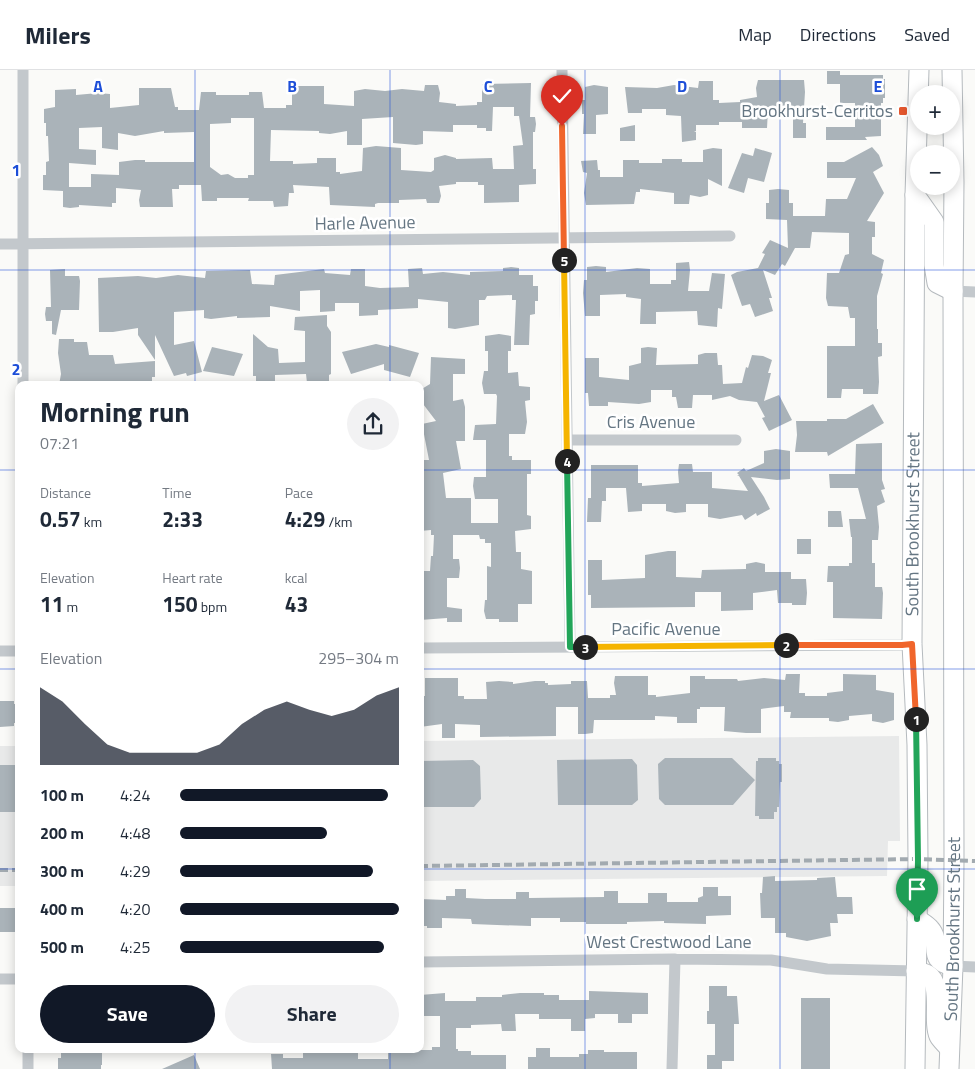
<!DOCTYPE html>
<html lang="en">
<head>
<meta charset="utf-8">
<style>
  body { margin:0; font-family:"Titillium Web",sans-serif; background:#f2f2f3; color:#1f2937; height:100vh; display:flex; flex-direction:column; font-size:19px; white-space:nowrap }
  * { box-sizing:border-box; margin:0 }
  p { font-size:16px; color:#747a83 }
  .icon { flex:none; width:28px; height:28px; fill:none; stroke:currentColor; stroke-width:2; stroke-linecap:round; stroke-linejoin:round }
  .map { position:relative; flex:1; overflow:hidden }
  .panel { position:absolute; left:15px; top:311px; width:409px; height:672px; display:flex; flex-direction:column; background:#fff; border-radius:10px; box-shadow:0 2px 12px #0003 }
  .panel>* { flex:none }
  .tools { position:absolute; left:910px; top:15px; display:grid; gap:10px }
  .tools a { display:grid; place-items:center; width:50px; height:50px; border-radius:50%; background:#fff; box-shadow:0 2px 12px #0003; font-size:25px }
  .pin { position:absolute; display:grid; place-items:center; width:42px; height:42px; color:#fff; margin:-51px -21px; border-radius:50% 50% 50% 0; rotate:-45deg; box-shadow:0 0 5px #0007 }
  .pin .icon { rotate:45deg }
  .km { position:absolute; width:25px; height:25px; margin:-12px; border-radius:50%; background:#222; color:#fff; font-size:14px; line-height:25px; text-align:center }
  .round { display:grid; place-items:center; flex:none; width:52px; height:52px; border-radius:26px; background:#f2f2f3 }
  .headline { display:flex; align-items:center; justify-content:space-between; height:85px; padding:0 25px }
  h1 { font-size:28px; font-weight:700; line-height:38px }
  .figures { display:grid; grid-template-columns:repeat(3,1fr); gap:8px; height:85px; padding:5px 25px }
  .figures div { display:grid; align-content:center }
  .figures b { font-size:21px; font-weight:700 }
  .figures small { font-size:14px; font-weight:400 }
  .figures p { font-size:14px }
  .chart { height:140px; padding:10px 25px }
  .chart p { display:flex; justify-content:space-between }
  .chart svg { width:100%; height:90px; margin-top:5px; fill:#111827; opacity:.7 }
  .cta { display:flex; gap:10px; margin-top:auto; padding:10px 25px }
  .cta a { flex:1; height:58px; border-radius:30px; background:#111827; color:#fff; font-size:20px; font-weight:700; line-height:58px; text-align:center }
  .cta a+a { background:#f2f2f3; color:#1f2937 }
  ul { padding:0 25px; list-style:none; font-size:16px }
  li { display:grid; grid-template-columns:80px 60px 1fr; align-items:center; height:38px }
  li i { height:12px; border-radius:6px; background:#111827 }
  header { display:flex; align-items:center; gap:30px; box-sizing:border-box; height:70px; padding:0 25px; background:#fff; border-bottom:1px solid #e0e1e3 }
  header strong { font-size:24px }
  nav { display:flex; gap:28px; margin-inline-start:auto; font-size:18px }
  .map>svg:first-child { display:block }
  .built { fill:#e8e9e9 }
  .building { fill:#aab3b9; fill-rule:evenodd }
  .lines { fill:none; stroke-linecap:round; stroke-linejoin:round }
  .primary-casing { stroke:#b5babe; stroke-width:21 }
  .minor { stroke:#c3c8cc; stroke-width:11 }
  .primary { stroke:#fff; stroke-width:19 }
  .rail { stroke:#a2aab0; stroke-width:4; stroke-dasharray:8 4; stroke-linecap:butt }
  .split-1-casing { stroke:#fff; stroke-width:10 }
  .split-2-casing { stroke:#fff; stroke-width:10 }
  .split-3-casing { stroke:#fff; stroke-width:10 }
  .split-4-casing { stroke:#fff; stroke-width:10 }
  .split-5-casing { stroke:#fff; stroke-width:10 }
  .split-6-casing { stroke:#fff; stroke-width:10 }
  .split-1 { stroke:#22a559; stroke-width:6 }
  .split-2 { stroke:#f0652b; stroke-width:6 }
  .split-3 { stroke:#f5b400; stroke-width:6 }
  .split-4 { stroke:#22a559; stroke-width:6 }
  .split-5 { stroke:#f5b400; stroke-width:6 }
  .split-6 { stroke:#f0652b; stroke-width:6 }
  .grid { fill:none; stroke:#1d4ed8; stroke-width:1; stroke-opacity:0.55 }
  .poi-dot { fill:#e4572e; stroke:#fff; stroke-width:2 }
  .labels { text-anchor:middle; stroke-width:5; stroke-linejoin:round; paint-order:stroke }
  .poi-label { font-size:18px; fill:#657683; stroke:#fff; text-anchor:end }
  .street-label { font-size:18px; fill:#657683; stroke:#fff }
  .grid-label { font-size:16px; text-anchor:middle; font-weight:bold; fill:#1d4ed8; stroke:#fff; stroke-width:5; stroke-linejoin:round; paint-order:stroke }
</style>
</head>
<body>
<header>
<strong>Milers</strong>
<nav><a>Map</a><a>Directions</a><a>Saved</a></nav>
</header>
<div class="map">
<svg width="975" height="999" viewBox="0 0 975 999">
  <rect width="100%" height="100%" fill="#fafaf8"/>
  <path class="built" d="M899,666L900,771H888L887,806L420,811V671Z
    M0,676H19V816H0Z"/>
  <path class="building" d="M827,1H840V5H883V9H885V28H883V33H881V66L865,67L867,70H826V57H855V33H840V6V14H827Z
    M758,10H804L805,22L803,53H806V68H793V40H768L767,58H742V52H719V55H696V61H694L696,62V70L682,72L681,46L666,45V39H642V43H628L625,17L657,18L674,15L698,18L699,11H713V30H719V33L740,32V30L757,27L756,18Z
    M531,13L530,47H535L536,54L535,62H533V99H536V114L519,115V132L484,133V115H478V112H456V114L439,116L441,126L439,133H427L426,129L399,130V133H378L375,134V137L330,135L329,117L293,115L294,123H289L288,136L274,137L273,131H248L249,128H217V131H202L201,115H179V119H172L173,137H140L139,130L141,120L116,118V133H112V137L79,135V137L70,138L63,137V121L43,120V105H46V92L49,91L48,66H46V53H44V39L55,37V20L76,19V25L98,23L110,24V38L139,35V18H171L175,37H178V40H199L201,22H216V25H249V22H262L264,38H286V35H292V16H324V34L354,36V21L365,19L385,21L402,19L424,21L425,15H438L440,23L439,32L456,34V36L477,35V32H482V14ZM493,37H514V46H519L523,75L513,76L514,99H493L492,88L456,89V88L445,85L434,88V100L431,102L401,100V78L376,76L363,78L362,101L340,104V102H336V88H317V93L293,94V91H270L271,60L319,61V63L330,64L347,61V75H362V49L393,47V73L416,75L423,74V61L453,62V55H477V58H486V61H492ZM231,48H254V105H248V108H235L228,104L221,105L210,97V54L231,53ZM102,57V78L118,80V63L135,66L164,61V63L194,62V92H145V90H135L119,92V105L91,104V117H69V93L96,95V80L79,79V58Z
    M594,15L608,17V44L596,45V64H583L584,44H582V30H585V17Z
    M635,55V71H620V58Z
    M872,77L879,85L883,96L873,102L884,123L867,151L875,152V167H872V184L884,190L881,203L883,204L877,226V259H878V273H882V286L878,287L879,312L878,324H863V319H842L841,328H827V276H855V248H850L848,237L828,236L826,228L827,203H839L845,185L849,184V163L812,162L810,178H795L785,196L782,194L775,205L763,200L772,228H769L773,241L755,247L750,234L742,236L731,205L737,202L758,198L765,184L762,183L770,170L788,178L787,150L766,149V133H769V120L778,119L789,120V133H793V146H825L826,129H847L856,108H827V92H844Z
    M713,78L722,79V116L708,109V125L700,127L690,125L689,134H674V123L640,119V122H636L634,134L586,135L584,123L587,103L583,102L581,91L597,90L598,100H600V107H623V90H639V93H662V89H682V92H703V80Z
    M755,78L772,83L764,112L748,108L744,123L728,118L742,83L753,86Z
    M689,192L690,200L688,221H709L712,203L725,204L722,239L718,238L717,257L698,255L697,241L656,242V254H640L641,229L626,227V224L600,225V246H585L583,223L584,210H587V197L596,196L606,197V202L637,198L650,199V214H671V210H676V193Z
    M511,197L519,198V205H533V216H538V231H535V244L530,245L529,275H514L516,230H512V225L487,226L485,230H479V255L455,259L448,258V232L418,229V238L378,240V245L359,246V233H335V241L320,242V220L300,221V241L270,236V247L237,248V246L211,249L204,248V240L174,242V275L194,271L202,302L187,306L186,303L174,306L155,265V290L138,265V258L113,262H99L98,208L138,206L156,208L178,205L205,208L206,201L250,200L252,214L274,215L275,205L324,199L325,203L350,205L351,199H365V216L380,218L409,217L408,199L422,198L423,204L443,202L470,205V202L503,201V198Z
    M65,199V206H79L80,211L79,240H61L56,265L52,264V251H46L45,244L46,237H51L50,200Z
    M327,245V256L331,262V304L329,305V315H309V313H307L306,304L275,305V315H256V306H253V264L268,277L278,279L279,293L305,292V261L294,260L295,247Z
    M499,264L511,266V281H508V303L518,302L519,316L530,317V330L525,331L527,352L525,364H509V386H512V390H531V404H527V445L531,446V459L515,461L516,482H521V499L532,501V534H518V552H499V549H486L484,541L485,530H487V496L491,497V473H485V469H480L479,465H453V489H459L460,498L459,508H447V537L462,539V552H447V548L420,550V501H430L431,486H433L434,465H431V460L420,461V390H429L422,354L436,351L420,330V320L430,314L431,287L465,289V304H453V331L463,329L465,337V371H456L461,399L443,403L446,428H471V453H498V429H475L473,416L474,407H486V370H473L475,355L496,354L497,326L496,324H484L482,313L484,301H488V281H485V266Z
    M59,269H74V272H87L89,285H113L115,294L155,291V307H152V315H59L61,304L58,283Z
    M376,274L389,277V275L419,283L410,307L384,300V294L351,304L342,282Z
    M212,277L243,284L234,306L203,301Z
    M648,277L657,278L656,295L698,294V285L705,283H717L718,295H722L723,314L742,313L746,297L748,298L752,285L763,286L772,290L768,303H771L764,331L779,325L792,350L769,361L762,348L765,347L757,332L739,330L730,326L712,330V325H693L692,338H678L676,327H672V320H651V332L639,334L608,332V336H589L588,323H585V288H599V307L629,310V296L641,293V278Z
    M873,334L884,353L828,386L827,382H795L797,365L796,351H827V349H846Z
    M882,373V410L885,419L881,420L885,432L877,436L879,457L878,470H872V493H875V517H882L883,523L882,549L833,548V512H827L828,496H849V493H852V467H851L849,449H866L858,418H830L829,404H855L856,374Z
    M776,379L790,381V409L777,410L751,407L764,427L770,439L757,446L756,443L745,450L742,445L720,449L708,447V434H686V442L675,443L666,441V434H642V441L628,442L626,418H606V431H602L601,452H587L588,428H591V395H638V413H642V416L679,413L678,402L679,394H692L693,402H712V418L748,421L739,406H737L739,405L737,403L744,398L746,401L764,393V381Z
    M828,441H841L843,457H828Z
    M797,469H811V484H797Z
    M668,481H676V507L701,508L702,500L746,499V494L756,492L765,494V502H791V509H806L807,523L806,535H792V533H778L777,520L753,523V540L721,541V522H695V537L591,538V525H588V490H602V510L645,508V485Z
    M786,604H800L799,623H805V626H827V623L843,621V604L876,605V620L894,623V650L883,653L872,651V644L849,646V650L838,652L829,651V648H790L791,642H784V636L761,639V663H746L724,661L725,637H700V639H697V653H677V647L655,646V650H594L593,663L585,664H578V637H556V666L480,667V655L455,654V668H442V654L420,657V626H425V608H458V626H464V629H487L486,612L499,611L513,612V614L535,611H545V613H548V615L571,614V611H587L588,628H610V625H616L614,613L615,606H648V625H656V627L690,623V606H705V609H737L738,611L764,608L785,610Z
    M0,631H14V634H19V653H14V656L0,657Z
    M665,688H732L755,710L733,735H665L659,729L658,694Z
    M758,688H776V691H779V694H782V712H780L779,737H777V742H774V749H759V746H755L756,691H758Z
    M632,689L637,695L638,730L632,735H558L557,690Z
    M473,690L480,696L481,729L474,737H420V691Z
    M0,695H19V742H0Z
    M775,806V811L817,810V808L835,807L837,827H852L853,844H837L838,853H830L831,866L807,871L786,867V863H775V848H761L760,823H762L763,807Z
    M703,817H718V826H731V845L706,846V854L664,853V851L627,852V854H586V852H560V848H531V856L497,855L472,854L471,849L442,848V858H427V856H420V829L446,830V826H455V819H466V828L485,829H516V822H529V828L604,827V821H618V833H648V823H667V832H698V828L703,826Z
    M0,838H19V862H0Z
    M709,916H727V926H737L739,954H734V991H722V999H707V985H715V954H707V941H709Z
    M589,921L648,923V944H632V953H618V944H595V948L585,949V961H571V949H539V944H515L516,961H502L501,954L471,955V958H456V979H458V981H471V985H506V999H272L271,984H283V988H303V980H358V989H388V980H432V977H440V946H420V925L445,923V931H476V927H502V925L520,923H544V925H559V930H589Z
    M801,928H830V999H801Z
    M536,978H550V987H579V984H588V980H604V982H637V999H528V987H536Z
    M61,980H102V995H101V999H58V988H61Z
    M194,985L200,999H162Z"/>
  <g class="lines">
    <defs>
      <g id="primary">
        <path d="M915,125L934,152V195L937,213L953,221"/>
        <path d="M917,849C921,852 927,855 930,859C943,874 925,890 953,896"/>
        <path d="M916,901C920,902 925,903 928,905C943,914 932,950 939,966C941,970 946,974 949,978"/>
        <path id="s1" d="M915,999L918,789L917,675L912,574L915,125L919,0"/>
        <path id="s2" d="M949,999L953,896L954,791L953,221L954,112L952,0"/>
      </g>
    </defs>
    <use href="#primary" class="primary-casing"/>
    <path class="minor" d="M23,0V315
      M562,0L570,577
      M0,174L730,166
      M953,221L975,222
      M567,370H736
      M420,578L902,575L912,574
      M0,581H19
      M420,892L675,889L771,890L827,899L916,901
      M953,896L975,897
      M0,909H19
      M28,980V999
      M672,999L675,889"/>
    <use href="#primary" class="primary"/>
    <path class="rail" d="M420,796L918,789L975,791
      M0,800H19"/>
  </g>
  <g class="lines">
    <defs>
      <path id="split-1" d="M916,649L918,789L917,849"/>
      <path id="split-2" d="M786,575H902L912,574L916,649"/>
      <path id="split-3" d="M585,577L786,575"/>
      <path id="split-4" d="M567,391L570,577H585"/>
      <path id="split-5" d="M564,190L567,391"/>
      <path id="split-6" d="M562,56L564,190"/>
    </defs>
    <use href="#split-1" class="split-1-casing"/>
    <use href="#split-2" class="split-2-casing"/>
    <use href="#split-3" class="split-3-casing"/>
    <use href="#split-4" class="split-4-casing"/>
    <use href="#split-5" class="split-5-casing"/>
    <use href="#split-6" class="split-6-casing"/>
    <use href="#split-1" class="split-1"/>
    <use href="#split-2" class="split-2"/>
    <use href="#split-3" class="split-3"/>
    <use href="#split-4" class="split-4"/>
    <use href="#split-5" class="split-5"/>
    <use href="#split-6" class="split-6"/>
  </g>
  <path class="grid" d="M195,0V315M390,0V315M585,0V999M780,0V999M0,200H975M0,400H19M420,400H975M0,599H19M420,599H975M0,799H19M420,799H975M195,980V999M390,980V999"/>
  <rect class="poi-dot" x="898" y="36" width="10" height="10" rx="2.5"/>
  <g class="labels">
    <g class="poi-label">
      <text x="893" y="47">Brookhurst-Cerritos</text>
    </g>
    <g class="street-label">
      <text transform="translate(365 153) rotate(-1)" y="6">Harle Avenue</text>
      <text x="651" y="358">Cris Avenue</text>
      <text dy="6" stroke="none"><textPath href="#s1" startOffset="545">South Brookhurst Street</textPath></text>
      <text x="666" y="565">Pacific Avenue</text>
      <text dy="6" stroke="none"><textPath href="#s2" startOffset="140">South Brookhurst Street</textPath></text>
      <text x="669" y="878">West Crestwood Lane</text>
    </g>
  </g>
  <g class="grid-label">
    <text x="98" y="22">A</text>
    <text x="292" y="22">B</text>
    <text x="488" y="22">C</text>
    <text x="682" y="22">D</text>
    <text x="878" y="22">E</text>
    <text x="16" y="106">1</text>
    <text x="16" y="305">2</text>
  </g>
</svg>
<div class="tools">
<a>+</a>
<a>−</a>
</div>
<div class="pin" style="left:917px;top:849px;background:#1e9e55"><svg class="icon" aria-label="arrive" viewBox="0 0 24 24"><path d="M6 21V4h12l-3 4 3 4H6"/></svg></div>
<div class="pin" style="left:562px;top:56px;background:#d93025"><svg class="icon" aria-label="check" viewBox="0 0 24 24"><path d="M5 12l5 5 9-10"/></svg></div>
<b class="km" style="left:916px;top:649px">1</b>
<b class="km" style="left:786px;top:575px">2</b>
<b class="km" style="left:585px;top:577px">3</b>
<b class="km" style="left:567px;top:391px">4</b>
<b class="km" style="left:564px;top:190px">5</b>
<section class="panel">
<div class="headline"><div><h1>Morning run</h1><p>07:21</p></div><a class="round"><svg class="icon" aria-label="share" viewBox="0 0 24 24"><path d="M12 15V3M7 8l5-5 5 5M5 13v7h14v-7"/></svg></a></div>
<div class="figures">
<div><p>Distance</p><b>0.57<small> km</small></b></div>
<div><p>Time</p><b>2:33</b></div>
<div><p>Pace</p><b>4:29<small> /km</small></b></div>
</div>
<div class="figures">
<div><p>Elevation</p><b>11<small> m</small></b></div>
<div><p>Heart rate</p><b>150<small> bpm</small></b></div>
<div><p>kcal</p><b>43</b></div>
</div>
<div class="chart"><p><span>Elevation</span>295–304 m</p>
<svg viewBox="0 0 160 44" preserveAspectRatio="none"><path d="M0 44V6L10 13L20 24L30 34L40 38L50 38L60 38L70 38L80 34L90 24L100 17L110 13L120 17L130 20L140 17L150 10L160 6V44z"/></svg>
</div>
<ul>
<li><b>100 m</b>4:24<i style="width:95%"></i></li>
<li><b>200 m</b>4:48<i style="width:67%"></i></li>
<li><b>300 m</b>4:29<i style="width:88%"></i></li>
<li><b>400 m</b>4:20<i style="width:100%"></i></li>
<li><b>500 m</b>4:25<i style="width:93%"></i></li>
</ul>
<div class="cta"><a>Save</a><a>Share</a></div>
</section>
</div>
</body>
</html>
